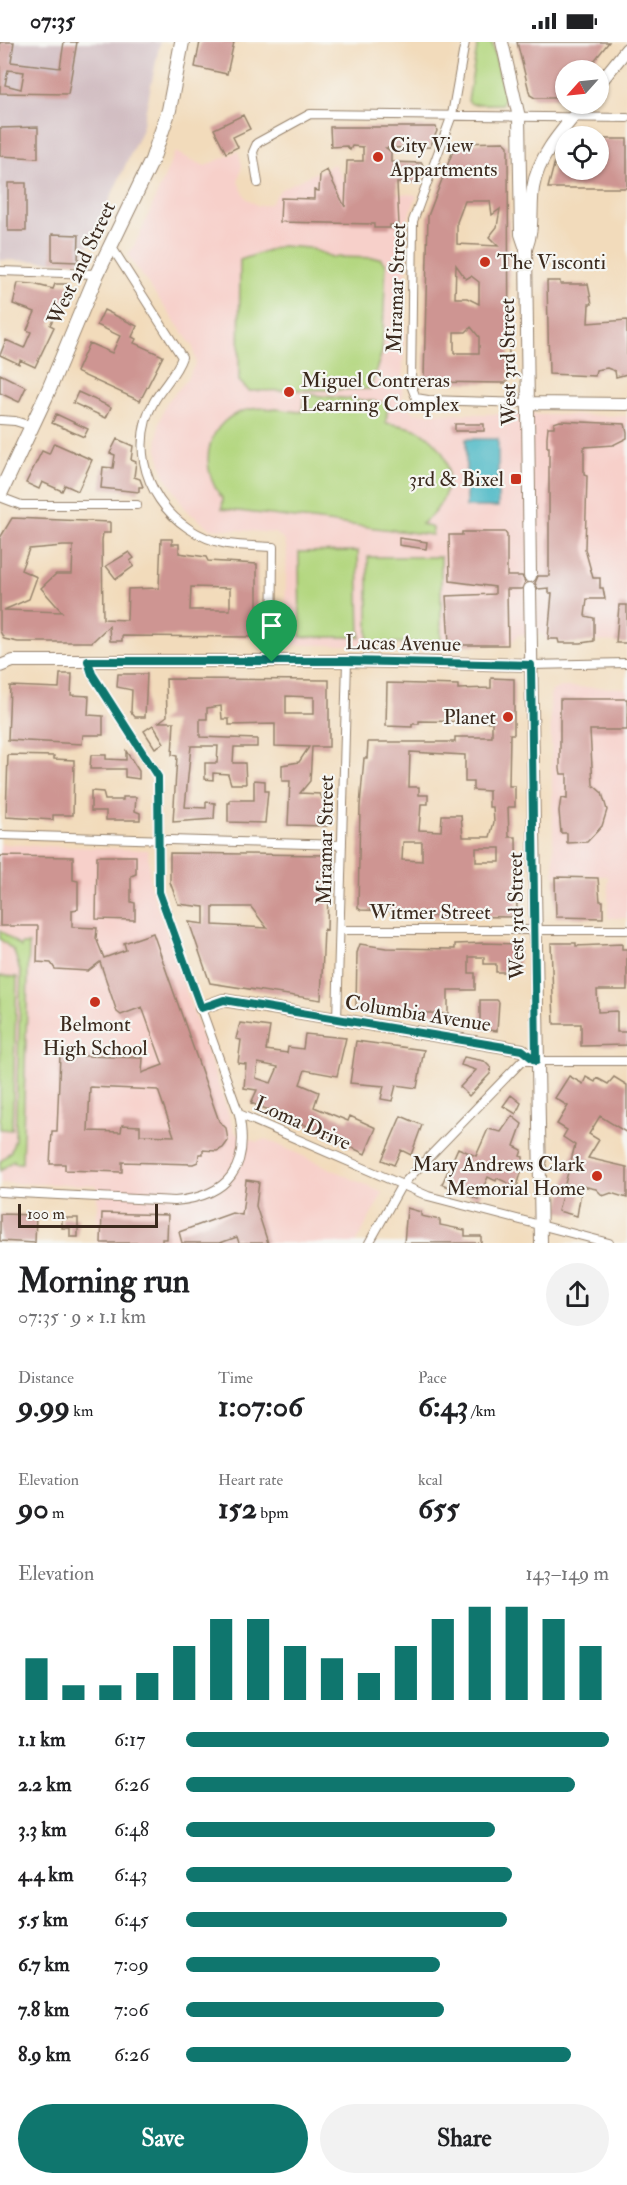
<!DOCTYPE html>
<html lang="en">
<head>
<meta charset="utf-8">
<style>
  body { margin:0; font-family:"IM FELL Double Pica",serif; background:#f2f2f2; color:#202124; height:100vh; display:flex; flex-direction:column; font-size:22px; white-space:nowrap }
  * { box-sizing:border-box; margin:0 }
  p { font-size:20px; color:#757577 }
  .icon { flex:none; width:33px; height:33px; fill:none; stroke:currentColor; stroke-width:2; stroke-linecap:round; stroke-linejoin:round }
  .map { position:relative; height:1201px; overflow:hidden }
  .panel { display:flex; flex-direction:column; background:#fff; flex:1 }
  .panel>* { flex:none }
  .needle { width:39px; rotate:243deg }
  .controls { position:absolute; left:555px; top:18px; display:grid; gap:12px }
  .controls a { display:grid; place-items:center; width:54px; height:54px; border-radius:50%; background:#fff; box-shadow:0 2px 4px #0004; font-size:30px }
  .scale { position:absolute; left:18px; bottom:15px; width:140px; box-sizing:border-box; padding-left:6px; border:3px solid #3b2a1e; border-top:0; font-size:16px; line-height:21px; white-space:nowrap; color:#3b2a1e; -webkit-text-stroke:4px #f6f6f2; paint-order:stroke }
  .pin { position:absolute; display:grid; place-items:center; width:51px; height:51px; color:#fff; margin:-62px -26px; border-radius:50% 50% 50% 0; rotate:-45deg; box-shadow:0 0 6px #0007 }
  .pin .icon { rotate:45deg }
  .round { display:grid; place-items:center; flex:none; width:63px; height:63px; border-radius:32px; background:#f2f2f2 }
  .head { display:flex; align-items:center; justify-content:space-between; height:102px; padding:0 18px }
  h1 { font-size:33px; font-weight:700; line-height:45px }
  .figures { display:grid; grid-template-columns:repeat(3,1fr); gap:9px; height:102px; padding:6px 18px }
  .figures div { display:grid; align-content:center }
  .figures b { font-size:30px; font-weight:700 }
  .figures small { font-size:16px; font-weight:400 }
  .figures p { font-size:16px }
  .chart { height:168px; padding:12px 18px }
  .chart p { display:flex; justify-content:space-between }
  .chart svg { width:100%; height:108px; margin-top:6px; stroke:#0f766e; stroke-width:6 }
  .button { display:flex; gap:12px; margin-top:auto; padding:12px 18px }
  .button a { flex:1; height:69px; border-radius:36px; background:#0f766e; color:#fff; font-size:24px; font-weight:700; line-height:69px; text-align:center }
  .button a+a { background:#f2f2f2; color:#202124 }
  ul { padding:0 18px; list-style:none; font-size:20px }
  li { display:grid; grid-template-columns:96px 72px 1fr; align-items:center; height:45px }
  li i { height:15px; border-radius:8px; background:#0f766e }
  .status { display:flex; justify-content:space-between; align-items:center; height:42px; padding:0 30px; background:#fff; direction:ltr }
  .status svg { height:16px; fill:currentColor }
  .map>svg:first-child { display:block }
  .built { fill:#f7d0ca }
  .industrial { fill:#d2bec2 }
  .green { fill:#b4d780; stroke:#78804f; stroke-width:1.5 }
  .water { fill:#4ab7c5; stroke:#427072; stroke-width:1.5 }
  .building { fill:#ce9592; fill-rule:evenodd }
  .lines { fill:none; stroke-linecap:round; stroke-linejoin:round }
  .street-casing { stroke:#96826c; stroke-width:10 }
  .secondary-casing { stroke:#96826c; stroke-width:14 }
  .primary-casing { stroke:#96826c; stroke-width:16 }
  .street { stroke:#fff; stroke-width:8 }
  .secondary { stroke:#fff; stroke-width:12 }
  .primary { stroke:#fff; stroke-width:14 }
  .route-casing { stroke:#fff; stroke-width:12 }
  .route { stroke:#0f766e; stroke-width:8 }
  .poi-dot { fill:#c8321e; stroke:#f6f6f2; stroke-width:2 }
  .labels { text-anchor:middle; stroke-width:4.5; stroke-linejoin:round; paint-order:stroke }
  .poi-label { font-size:21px; fill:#3b2a1e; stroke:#f6f6f2; text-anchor:start }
  .street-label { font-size:21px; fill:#3b2a1e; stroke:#f6f6f2 }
</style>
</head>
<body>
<div class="status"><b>07:35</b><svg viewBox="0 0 49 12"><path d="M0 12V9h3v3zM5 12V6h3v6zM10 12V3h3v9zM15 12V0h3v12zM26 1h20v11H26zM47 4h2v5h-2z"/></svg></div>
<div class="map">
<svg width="627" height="1201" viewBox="0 0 627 1201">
  <rect width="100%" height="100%" fill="#f6f6f2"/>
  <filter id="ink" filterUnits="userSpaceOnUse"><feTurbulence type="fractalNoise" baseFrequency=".0167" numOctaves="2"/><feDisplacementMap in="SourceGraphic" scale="12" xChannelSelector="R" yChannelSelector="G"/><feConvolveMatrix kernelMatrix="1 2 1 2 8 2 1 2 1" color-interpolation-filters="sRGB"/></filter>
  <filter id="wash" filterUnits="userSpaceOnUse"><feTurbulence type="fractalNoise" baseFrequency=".008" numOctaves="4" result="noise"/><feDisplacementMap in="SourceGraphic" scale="24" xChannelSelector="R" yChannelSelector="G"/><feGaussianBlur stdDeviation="1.35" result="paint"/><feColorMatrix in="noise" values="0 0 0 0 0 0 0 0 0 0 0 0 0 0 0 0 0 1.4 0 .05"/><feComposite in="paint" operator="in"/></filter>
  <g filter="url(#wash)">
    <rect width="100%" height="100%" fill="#f2dbbb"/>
    <path class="built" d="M238,109L242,123L238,140L246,156L258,164L270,162L281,147L334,122L350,147L417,153L408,177L402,358L413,371L627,374V600L546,598L543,592L518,593L509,603H284L287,507L284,498L275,491L210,486L186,468L163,430L157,407L159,382L166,361L184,341L196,321L193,305L128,214L141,190L175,110L205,124Z
      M560,645L627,646V876H608V834L554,833L550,654L552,649Z
      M0,802L148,808L150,843L235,1091L257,1100L266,1097L383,1151L356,1201H97V1143L0,1141Z"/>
    <path class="industrial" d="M0,0H160L142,87L81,220L0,218Z"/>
    <path class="green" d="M478,0H492L505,55L502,62H472L468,59Z
      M281,204L309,206L332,215L380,216L386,222L382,310L370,347L249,349L239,339L240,218Z
      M304,352L388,361L386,381C402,384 418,385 430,396C460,421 450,463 421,482L433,486L432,493L222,467L223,457C196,425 206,375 251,367C267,364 286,369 302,370Z
      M358,509L360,595H300L299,510Z
      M368,515H441V601H368Z
      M0,888L21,905V902H29L22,1121H14V1118L0,1129V1120L11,1109L15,1097L21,932L14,909L0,897Z
      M0,934L17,935L12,1088L0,1087Z"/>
    <path class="water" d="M466,397H498V465H466Z"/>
    <g id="blocks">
      <path class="building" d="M0,0H14L11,20L60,26L64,0H77L68,52L0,51ZM8,28L24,30L21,47L5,43Z
        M200,0H234L227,32L195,25Z
        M517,0H609L587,28H566V56H535L530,53Z
        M243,73L250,87L233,95L238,105L226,111L214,87Z
        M38,85V116L0,114V86Z
        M330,85H436L437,89L430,105L386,106L391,110V120L422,121L423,125L416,141H397L399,183H390V186H374V182L280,180L281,156L314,157V148L319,149L320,132L327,128L345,165L347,119H363V105L352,104L350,108L347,104L331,105Z
        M598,97H627V146H548L555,119L566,106V128H598Z
        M504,100L508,104L509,337L505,341L427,340L424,337L428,174L456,101ZM465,159H490L492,173L500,167L497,185L489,195L498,204L457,202V180ZM456,223L466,237L471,234L479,240V262L467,256H455ZM471,285L479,295V311H454V290H466Z
        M8,141H26V189H8Z
        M52,192L79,193L78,220L52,219Z
        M547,239H560V242H588L592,262H589L588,281L627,278V332L616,335L615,329L607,326L596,328L595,334L549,332Z
        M18,241L33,242L53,247L55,242H69L70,250L60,269L58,268L50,283L54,285L35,325L20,318L19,322L0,313L6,298L24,306L31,290L27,288L35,270L13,262Z
        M104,268L137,284L132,295L136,297L134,301L163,314L140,359L76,330L89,301L112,311L120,294L97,283Z
        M0,332L26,345L19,360L0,351Z
        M78,350L111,365L106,376L73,361Z
        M56,372L88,387L84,395L52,381Z
        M560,379L625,382L627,391V396L613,403L584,405V433L587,434L585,507L593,536H600V546H603L605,557H587L585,574L594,576V599L581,601H559L558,597H548L552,551H549V546L538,547L535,541L538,534H549V405H547V395L548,385H554V381Z
        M455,382H484V389H455Z
        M117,397L133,404L131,418L136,420L134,435L140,437L143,445H139V450L101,446L103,425L113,426L115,413L110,411Z
        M54,401L92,418L78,449L65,443L62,449L42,440L39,447L26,441L42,409L49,412Z
        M12,476L110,480V491H103L102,498L103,577L127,578L128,547L159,546L161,497H172V502H179V511L206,515L208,519L257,522V595L122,594V599H110L109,584L92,600H18L4,597L0,589V496ZM63,504H73L72,532H56L41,546L62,570L4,568L29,557L37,535L21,528L29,507ZM191,545L230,546V568H190Z
        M462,490H505L507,493V534H522L525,540L522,547H507L508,603H451L449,601L446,554L495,552V545L450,539L449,493H462Z
        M399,496L427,500L426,507L399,503Z
        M129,510L134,516L130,519L134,524L116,537L106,524Z
        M619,563H627V601H616Z
        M60,632H72L71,653L89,654L88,673L103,674V693H83L82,702L8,698L10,644L59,646Z
        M118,632H147L145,675H135L131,670L132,648L117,645Z
        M491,636L514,637V692H510L509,744H515V765H508L509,795H516L517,871L514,875L429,874V872H391V869L361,868L358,866L360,764L364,716H367L368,700H455V695H492V680L419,679V682H412V685L386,684L387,641L458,643V647L491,646ZM410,710L465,713V740H473V748L489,749V765H493L494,780L490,795H463L461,773H442L441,789L419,788L421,762H428V753H419V745H409ZM403,800H422V819L402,818ZM476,806H500V820H476Z
        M166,637L329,638V705H312L310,739L300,751L320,752L328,768L327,784L288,783L290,739H282V723L299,720L309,705L275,704V682L229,683V677H222L221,664L207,666V677H200V695L257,697V705H234L233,721H245L246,742H231L228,732L213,731V738L205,737V721H217L218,704H191L185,765L206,766V760L215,761L214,777L173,780L177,714L172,713L174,680H159L167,674ZM286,654L314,655V672H286Z
        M560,657H627V688H590L593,743L602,751L607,768L602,784L587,800L567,801V791H561L559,769L561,756L567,757V732H561L560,727Z
        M153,683L164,701L155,706L144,689Z
        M126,709L139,729V737L125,735V727H90L91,713H106V717L126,718Z
        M8,713L54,714V717L74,718L73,773H53V778L6,775Z
        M254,738L265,739V749H268L265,781L228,780V761H230V758H254Z
        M91,749L103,750L105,758H123V755H136L135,769L140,771V778H106V769H91Z
        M170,811L329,813L327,888L324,887L321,958L210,941L189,880L204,882V865L178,862L170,840ZM213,865H251L267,886L213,883Z
        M0,814L73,815V838L78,839V867L72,868V885L97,886L96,896L104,916L126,908L124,901L153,891L219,1079L226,1086L228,1099L223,1106L217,1109L203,1108V1112H199L198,1120L193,1122L122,1120V1130L65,1128V1122H50L52,1089H57L60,1013L143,1016L142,1031L163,1023L142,965L121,973L117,970L100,920L88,929L55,927L51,921L37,920L38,884H0ZM90,1045L158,1048L174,1094L140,1093V1084L122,1083L121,1090L88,1089Z
        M97,814H136V832L131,834V860L135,861V878L96,877Z
        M555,835L598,836L600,859H603V876L556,875Z
        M484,901L518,902L519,930H496V922H484V915H469V931H475V948H448V972L392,969V965H356L357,911L360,902L386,906L455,907V902Z
        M551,901H576V904L622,902V907H627V948H597L598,970L617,969V990H627V1003L581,1004V982H554Z
        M480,958H497L499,960L497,989L480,987Z
        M240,981L270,985L266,1008L287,1011L288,1005L303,1007L305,992L346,996L337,1034L305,1028L300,1042L319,1050L314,1065L348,1079L350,1074L376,1086L365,1112L299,1080L251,1061L257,1048L244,1046L246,1022L238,1021L241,998L236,997ZM258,1021L278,1025L271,1041L256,1036Z
        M356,999L424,1008L417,1046L396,1043L392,1059L381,1057L384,1044L350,1041Z
        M464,1015L484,1019L491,1026L490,1032L469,1054L460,1045L476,1028L461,1023Z
        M569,1034L583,1042L586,1035L595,1040L597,1036L608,1042L614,1035L627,1043V1091L600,1074L589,1092L599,1098L588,1116L627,1125V1156L611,1151L603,1154L596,1147L582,1144L577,1174L558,1169L575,1103L563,1095L567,1088L557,1082L568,1064L555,1056Z
        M511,1053L521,1061L516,1072L503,1064Z
        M401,1074L422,1083L411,1113L401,1108L394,1123L382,1118Z
        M512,1074L522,1082L514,1104L522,1108L520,1114L523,1115V1124L517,1145L497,1136L496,1139L488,1135L478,1157L442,1142L458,1106L476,1114L488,1087L501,1090Z
        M246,1138L259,1140L256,1164L268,1201H239L237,1195L220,1201H182L179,1190L232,1171L242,1173Z
        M407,1166L421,1170V1174L440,1178V1183L465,1188V1194H481V1201H404Z
        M102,1171L168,1173L167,1197H162V1201H101Z
        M0,1172L36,1173L35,1201L0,1199Z
        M62,1176H78V1195H70V1186H62Z"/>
    </g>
  </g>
  <g filter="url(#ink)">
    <use href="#blocks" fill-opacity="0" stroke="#96826c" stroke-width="1.5"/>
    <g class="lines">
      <defs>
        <path id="street" d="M465,0L452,73L413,179L411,343L416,356L428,358L529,361
          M258,141L253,110L257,101L310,72L627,76
          M111,204L182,315C175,337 154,350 146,378C130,435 171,492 227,502C242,504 258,504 273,505L272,620
          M0,229L97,232
          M0,378L15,379L31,384
          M0,455L21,463H137
          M531,623L627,621
          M0,793L342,803
          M341,888H627
          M337,978L347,619
          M239,1072L428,1154L609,1201
          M0,1150L175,1159C229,1154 250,1125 239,1072L159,850L158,735L92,632L88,619
          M369,1201L401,1144L522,1019H627"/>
        <path id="secondary" d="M502,0L519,75L521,192L526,207L530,534
          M598,43L627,7
          M526,207C534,186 530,167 533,146C538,114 564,86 584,62
          M529,361L627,362
          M530,547L541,1201
          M0,624L13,619H347L531,623
          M201,966L223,958L522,1008L536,1019"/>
        <path id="primary" d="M0,452L47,352L97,232L152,118L169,68L182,0"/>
      </defs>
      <use href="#street" class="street-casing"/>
      <use href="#secondary" class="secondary-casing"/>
      <use href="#primary" class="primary-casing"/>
      <use href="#street" class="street"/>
      <use href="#secondary" class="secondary"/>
      <use href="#primary" class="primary"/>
    </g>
  </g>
  <g class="lines" filter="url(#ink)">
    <defs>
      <path id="route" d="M88,619H347L531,623L536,1019L522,1008L224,958L201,966L159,850L158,735L92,632Z"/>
    </defs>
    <use href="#route" class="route-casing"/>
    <use href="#route" class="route"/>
  </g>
  <g class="poi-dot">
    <circle cx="378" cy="115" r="6"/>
    <circle cx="485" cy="220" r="6"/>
    <circle cx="289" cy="350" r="6"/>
    <rect x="510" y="431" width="12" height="12" rx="3"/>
    <circle cx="508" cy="675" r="6"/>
    <circle cx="95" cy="960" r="6"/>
    <circle cx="597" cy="1134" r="6"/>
  </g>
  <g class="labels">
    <g class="poi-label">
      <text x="390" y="110">City View<tspan x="390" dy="24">Appartments</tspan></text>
      <text x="497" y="227">The Visconti</text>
      <text x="301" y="345">Miguel Contreras<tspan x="301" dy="24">Learning Complex</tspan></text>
      <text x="504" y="444" text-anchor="end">3rd &amp; Bixel</text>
      <text x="496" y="682" text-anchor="end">Planet</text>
      <text x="95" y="989" text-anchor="middle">Belmont<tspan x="95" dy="24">High School</tspan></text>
      <text x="585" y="1129" text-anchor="end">Mary Andrews Clark<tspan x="585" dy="24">Memorial Home</tspan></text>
    </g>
    <g class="street-label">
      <text transform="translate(81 221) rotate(-65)" y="7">West 2nd Street</text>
      <text transform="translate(396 246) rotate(-88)" y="7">Miramar Street</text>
      <text transform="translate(508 320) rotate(-91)" y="7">West 3rd Street</text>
      <text transform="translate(403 601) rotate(1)" y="7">Lucas Avenue</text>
      <text transform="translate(325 798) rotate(-89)" y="7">Miramar Street</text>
      <text x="430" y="877">Witmer Street</text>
      <text transform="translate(516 874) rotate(-91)" y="7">West 3rd Street</text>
      <text transform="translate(418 971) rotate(9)" y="7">Columbia Avenue</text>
      <text transform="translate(303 1081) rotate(24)" y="7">Loma Drive</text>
    </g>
  </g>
</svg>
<div class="controls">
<a><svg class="needle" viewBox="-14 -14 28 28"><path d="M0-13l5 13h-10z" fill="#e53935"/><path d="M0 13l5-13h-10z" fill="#757577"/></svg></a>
<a><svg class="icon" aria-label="locate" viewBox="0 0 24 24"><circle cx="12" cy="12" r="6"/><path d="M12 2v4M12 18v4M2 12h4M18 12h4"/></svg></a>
</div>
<div class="scale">100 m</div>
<div class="pin" style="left:272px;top:620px;background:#1e9e55"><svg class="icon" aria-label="arrive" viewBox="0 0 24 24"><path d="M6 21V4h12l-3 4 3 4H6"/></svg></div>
</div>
<section class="panel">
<div class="head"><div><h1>Morning run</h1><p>07:35 · 9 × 1.1 km</p></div><a class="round"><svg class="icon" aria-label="share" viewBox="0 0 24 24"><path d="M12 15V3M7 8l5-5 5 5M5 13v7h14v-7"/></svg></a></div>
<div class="figures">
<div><p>Distance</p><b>9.99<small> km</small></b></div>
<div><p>Time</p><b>1:07:06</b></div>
<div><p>Pace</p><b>6:43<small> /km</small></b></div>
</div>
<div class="figures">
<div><p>Elevation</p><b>90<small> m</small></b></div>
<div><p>Heart rate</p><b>152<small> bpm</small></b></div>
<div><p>kcal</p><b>655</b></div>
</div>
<div class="chart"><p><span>Elevation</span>143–149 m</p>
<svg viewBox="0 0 160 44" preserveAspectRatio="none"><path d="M5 44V27M15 44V38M25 44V38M35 44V33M45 44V22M55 44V11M65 44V11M75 44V22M85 44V27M95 44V33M105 44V22M115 44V11M125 44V6M135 44V6M145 44V11M155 44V22"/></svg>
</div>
<ul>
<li><b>1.1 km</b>6:17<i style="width:100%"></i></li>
<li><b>2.2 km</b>6:26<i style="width:92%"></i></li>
<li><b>3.3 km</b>6:48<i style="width:73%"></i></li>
<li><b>4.4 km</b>6:43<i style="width:77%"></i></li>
<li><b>5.5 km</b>6:45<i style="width:76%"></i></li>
<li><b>6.7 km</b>7:09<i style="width:60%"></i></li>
<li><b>7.8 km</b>7:06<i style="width:61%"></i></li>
<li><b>8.9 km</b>6:26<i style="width:91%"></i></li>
</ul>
<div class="button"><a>Save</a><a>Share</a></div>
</section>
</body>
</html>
